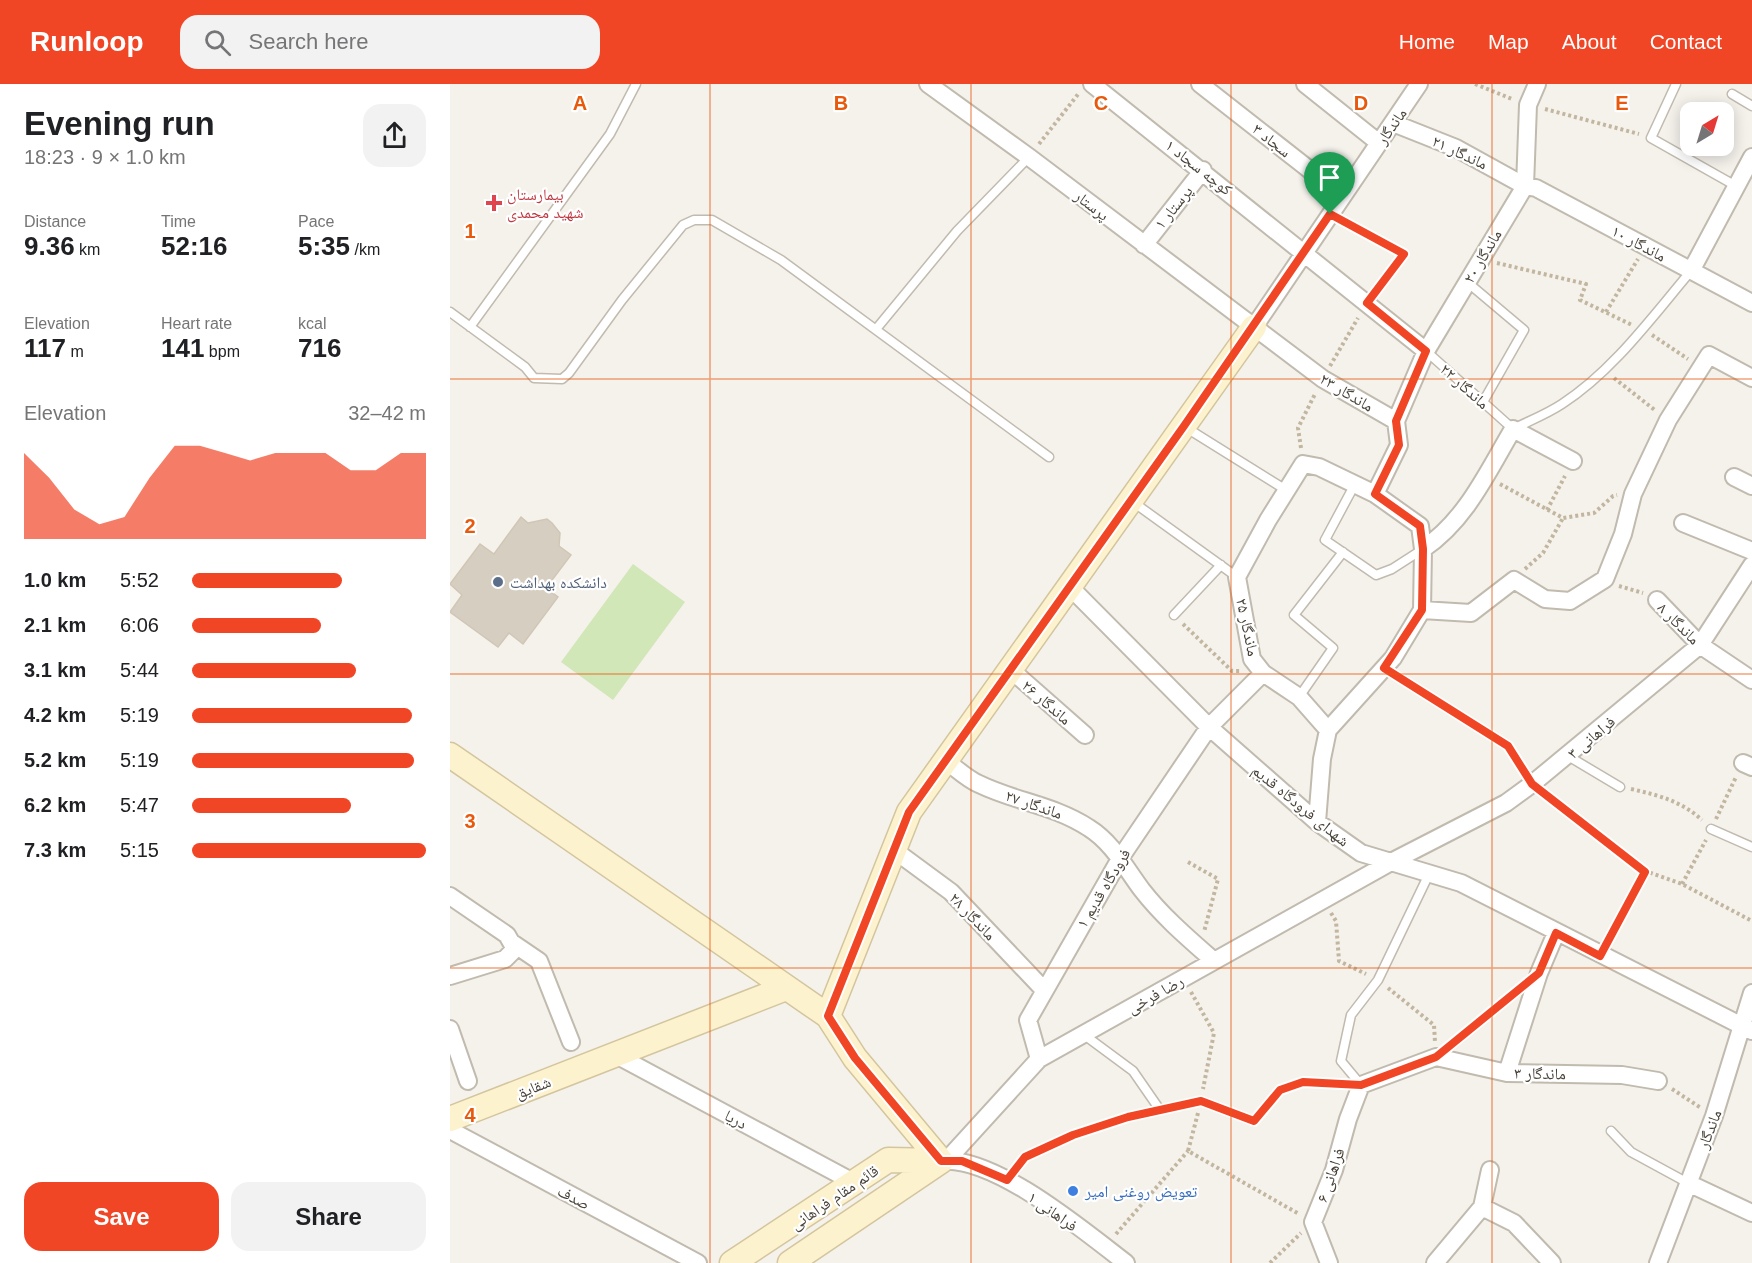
<!DOCTYPE html>
<html lang="en">
<head>
<meta charset="utf-8">
<style>
  body { margin:0; font-family:Helvetica,"Noto Naskh Arabic",sans-serif; background:#f2f2f2; color:#202124; height:100vh; display:flex; flex-direction:column; font-size:22px; white-space:nowrap }
  * { box-sizing:border-box; margin:0 }
  p { font-size:20px; color:#757577 }
  .icon { flex:none; width:33px; height:33px; fill:none; stroke:currentColor; stroke-width:2; stroke-linecap:round; stroke-linejoin:round }
  .map { position:relative; flex:1; overflow:hidden }
  .side { display:flex; flex-direction:column; background:#fff; width:450px }
  .side>* { flex:none }
  .needle { width:39px; rotate:38deg }
  .controls { position:absolute; left:1230px; top:18px; display:grid; gap:12px }
  .controls a { display:grid; place-items:center; width:54px; height:54px; border-radius:12px; background:#fff; box-shadow:0 3px 15px #0003; font-size:30px }
  .pin { position:absolute; display:grid; place-items:center; width:51px; height:51px; color:#fff; margin:-62px -26px; border-radius:50% 50% 50% 0; rotate:-45deg; box-shadow:0 0 6px #0007 }
  .pin .icon { rotate:45deg }
  .round { display:grid; place-items:center; flex:none; width:63px; height:63px; border-radius:18px; background:#f2f2f2 }
  .headline { display:flex; align-items:center; justify-content:space-between; height:102px; padding:0 24px }
  h1 { font-size:33px; font-weight:700; line-height:45px }
  .stats { display:grid; grid-template-columns:repeat(3,1fr); gap:9px; height:102px; padding:6px 24px }
  .stats div { display:grid; align-content:center }
  .stats b { font-size:26px; font-weight:700 }
  .stats small { font-size:16px; font-weight:400 }
  .stats p { font-size:16px }
  .chart { height:168px; padding:12px 24px }
  .chart p { display:flex; justify-content:space-between }
  .chart svg { width:100%; height:108px; margin-top:6px; fill:#f14626; opacity:.7 }
  .primary-button { display:flex; gap:12px; margin-top:auto; padding:12px 24px }
  .primary-button a { flex:1; height:69px; border-radius:18px; background:#f14626; color:#fff; font-size:24px; font-weight:700; line-height:69px; text-align:center }
  .primary-button a+a { background:#f2f2f2; color:#202124 }
  ul { padding:0 24px; list-style:none; font-size:20px }
  li { display:grid; grid-template-columns:96px 72px 1fr; align-items:center; height:45px }
  li i { height:15px; border-radius:8px; background:#f14626 }
  header { display:flex; align-items:center; gap:36px; box-sizing:border-box; height:84px; padding:0 30px; background:#f14626; color:#fff }
  header strong { font-size:28px }
  nav { display:flex; gap:33px; margin-inline-start:auto; font-size:21px }
  .search { width:420px; height:54px; background:#f2f2f2; display:flex; align-items:center; gap:15px; box-sizing:border-box; padding:0 21px; border-radius:18px; color:#757577; font-size:22px }
  main { display:flex; flex:1; min-height:0 }
  .map>svg:first-child { display:block }
  .green { fill:#d1e7b7 }
  .building { fill:#d6cec1; stroke:#d1c6b5; stroke-width:1.5 }
  .lines { fill:none; stroke-linecap:round; stroke-linejoin:round }
  .lane-casing { stroke:#c1baae; stroke-width:11 }
  .street-casing { stroke:#c1baae; stroke-width:20 }
  .secondary-casing { stroke:#d3c59d; stroke-width:27 }
  .path { stroke:#c2b6a0; stroke-width:4; stroke-dasharray:3 3; stroke-linecap:butt }
  .lane { stroke:#fff; stroke-width:8 }
  .street { stroke:#fff; stroke-width:16 }
  .secondary { stroke:#fdf2ce; stroke-width:24 }
  .route-casing { stroke:#fff; stroke-width:12 }
  .route { stroke:#f14626; stroke-width:8 }
  .grid { fill:none; stroke:#e8590c; stroke-width:1.5; stroke-opacity:0.55 }
  .health-dot { fill:#e0444e; stroke:#fff; stroke-width:2 }
  .service-dot { fill:#5c6f8a; stroke:#fff; stroke-width:2 }
  .shop-dot { fill:#3f7fe0; stroke:#fff; stroke-width:2 }
  .labels { text-anchor:middle; stroke-width:4.5; stroke-linejoin:round; paint-order:stroke }
  .street-label { font-size:16px; fill:#494339; stroke:#fff }
  .health-label { font-size:16px; fill:#be3a42; stroke:#fff; text-anchor:start }
  .service-label { font-size:16px; fill:#4e5e75; stroke:#fff; text-anchor:start }
  .shop-label { font-size:16px; fill:#366cbe; stroke:#fff; text-anchor:start }
  .grid-label { font-size:20px; text-anchor:middle; font-weight:bold; fill:#e8590c; stroke:#fff; stroke-width:4.5; stroke-linejoin:round; paint-order:stroke }
</style>
</head>
<body>
<header>
<strong>Runloop</strong>
<div class="search"><svg class="icon" aria-label="search" viewBox="0 0 24 24"><circle cx="10" cy="10" r="6"/><path d="M15 15l6 6"/></svg>Search here</div>
<nav><a>Home</a><a>Map</a><a>About</a><a>Contact</a></nav>
</header>
<main>
<section class="side">
<div class="headline"><div><h1>Evening run</h1><p>18:23 · 9 × 1.0 km</p></div><a class="round"><svg class="icon" aria-label="share" viewBox="0 0 24 24"><path d="M12 15V3M7 8l5-5 5 5M5 13v7h14v-7"/></svg></a></div>
<div class="stats">
<div><p>Distance</p><b>9.36<small> km</small></b></div>
<div><p>Time</p><b>52:16</b></div>
<div><p>Pace</p><b>5:35<small> /km</small></b></div>
</div>
<div class="stats">
<div><p>Elevation</p><b>117<small> m</small></b></div>
<div><p>Heart rate</p><b>141<small> bpm</small></b></div>
<div><p>kcal</p><b>716</b></div>
</div>
<div class="chart"><p><span>Elevation</span>32–42 m</p>
<svg viewBox="0 0 160 44" preserveAspectRatio="none"><path d="M0 44V9L10 19L20 32L30 38L40 35L50 19L60 6L70 6L80 9L90 12L100 9L110 9L120 9L130 16L140 16L150 9L160 9V44z"/></svg>
</div>
<ul>
<li><b>1.0 km</b>5:52<i style="width:64%"></i></li>
<li><b>2.1 km</b>6:06<i style="width:55%"></i></li>
<li><b>3.1 km</b>5:44<i style="width:70%"></i></li>
<li><b>4.2 km</b>5:19<i style="width:94%"></i></li>
<li><b>5.2 km</b>5:19<i style="width:95%"></i></li>
<li><b>6.2 km</b>5:47<i style="width:68%"></i></li>
<li><b>7.3 km</b>5:15<i style="width:100%"></i></li>
</ul>
<div class="primary-button"><a>Save</a><a>Share</a></div>
</section>
<div class="map">
<svg width="1302" height="1179" viewBox="0 0 1302 1179">
  <rect width="100%" height="100%" fill="#f5f2ec"/>
  <path class="green" d="M183,480L235,518L163,616L111,578Z"/>
  <path class="building" d="M71,433L78,439L97,435L102,439L110,449L109,462L121,471L96,504L108,513L73,560L59,549L48,563L0,528L12,511L0,500L30,460L44,470Z"/>
  <g class="lines">
    <defs>
      <path id="lane" d="M1226,0L1201,54L1286,102
        M1282,10L1302,22
        M1017,198L1074,246L1033,318
        M0,228L75,283L84,294L112,295L119,289L172,216L233,141L244,136H262L331,176L599,373
        M20,243L160,50L186,0
        M427,244L507,147L579,73
        M976,267L1063,345C1079,337 1097,330 1112,320C1163,287 1202,233 1241,187
        M735,343L836,406
        M905,400L875,456L926,491L942,485L973,465
        M683,418L787,493
        M724,531L771,481
        M934,584L1058,662
        M849,613L883,564L844,531L893,468
        M1118,672L1170,703
        M1261,745L1302,763
        M633,950L683,987L710,1026
        M988,972L1084,893
        M911,1001L891,977L901,931L928,896L979,790
        M1161,1047L1181,1068L1238,1099
        M557,1097L575,1073L623,1051L678,1033L751,1017L804,1037L830,1006L853,998"/>
      <path id="street" d="M478,0L579,73L873,295L946,337L949,361L925,410L970,442L973,465L972,526L1021,529L1064,496L1095,515L1120,517L1155,495L1173,450L1183,410L1218,336L1259,271L1302,294
        M642,0L976,267
        M750,0L893,112
        M855,0L929,59
        M943,39L1006,64L1075,102L1086,104L1302,219
        M694,161L753,86
        M1241,187L1302,73
        M804,243L969,0
        M946,337L976,267L1075,102L1078,21L1087,0
        M1284,393L1302,402
        M925,410L869,383L853,380L818,436L787,493L802,575L813,589L849,613L878,646L943,574L972,526
        M1233,439L1302,467
        M973,465C1016,436 1037,389 1063,345L1123,377
        M620,503L759,643L867,738L911,769L1011,799L1302,947
        M1207,516L1250,561L1302,596
        M560,585L635,651
        M495,676C506,684 517,695 529,700C566,718 604,721 639,744C663,759 676,785 692,806C713,833 739,855 764,877
        M1293,679L1302,683
        M867,738L872,675L878,646
        M444,766L501,808L594,906
        M0,812L57,851L65,865L55,875L0,892
        M64,860L89,877L121,958
        M0,945L18,997
        M166,971L405,1099
        M589,975L578,936L671,773L759,643L813,589
        M1057,989L1089,889L1106,849
        M0,1046L248,1179
        M497,1076L589,975L941,778L1056,719L1082,700L1250,561L1302,481
        M491,1077C544,1071 634,1147 676,1179
        M1238,1099L1302,1129
        M1032,1123L1040,1086
        M879,1179L863,1138L884,1086L898,1035L911,1001L986,973L1057,989L1172,991L1208,997
        M985,1179L1032,1123L1064,1139L1102,1179
        M1208,1179L1264,1032L1302,909"/>
      <path id="secondary" d="M0,671L378,932L405,974L491,1077
        M378,932L459,728L804,243
        M0,1035L336,904
        M282,1179L438,1076L491,1077
        M340,1179L491,1077"/>
    </defs>
    <use href="#lane" class="lane-casing"/>
    <use href="#street" class="street-casing"/>
    <use href="#secondary" class="secondary-casing"/>
    <path class="path" d="M1025,0L1062,15
      M1095,25L1189,50
      M589,60L629,9
      M894,138L954,170L925,208
      M1047,179L1136,200L1130,216L1182,241
      M1156,228L1188,175
      M1202,251L1238,275
      M880,282L908,234
      M1164,294L1206,327
      M851,364L848,344L865,310
      M1050,400L1113,434L1144,429L1163,412L1167,411
      M1097,426L1115,392
      M1075,485L1093,469L1113,434
      M1169,502L1193,509
      M733,540L782,587H791
      M1065,673L1074,686
      M1181,705C1208,711 1231,717 1252,736
      M1095,709L1195,787L1232,800L1302,837
      M1266,735L1286,693
      M738,778L768,795L754,848
      M1232,800L1256,756
      M881,829L886,837L889,877L916,890
      M1159,856L1195,787
      M938,904L984,941L985,958
      M741,908L764,949L753,1005
      M864,999L895,1001
      M1222,1005L1251,1024
      M748,1029L738,1067L849,1130
      M666,1150L738,1067
      M820,1179L851,1149"/>
    <use href="#lane" class="lane"/>
    <use href="#street" class="street"/>
    <use href="#secondary" class="secondary"/>
  </g>
  <g class="lines">
    <defs>
      <path id="route" d="M880,130L954,170L917,219L976,267L946,337L949,361L925,410L970,442L973,465L972,526L934,584L1058,662L1082,700L1195,788L1150,872L1106,849L1089,889L986,973L911,1001L853,998L830,1006L804,1037L751,1017L678,1033L623,1051L575,1073L557,1096L512,1077H491L405,974L378,932L459,728L734,342Z"/>
    </defs>
    <use href="#route" class="route-casing"/>
    <use href="#route" class="route"/>
  </g>
  <path class="grid" d="M260,0V1179M521,0V1179M781,0V1179M1042,0V1179M0,295H1302M0,590H1302M0,884H1302"/>
  <path class="health-dot" d="M41 110h6v6h6v6h-6v6h-6v-6h-6v-6h6z"/>
  <circle class="service-dot" cx="48" cy="498" r="6"/>
  <circle class="shop-dot" cx="623" cy="1107" r="6"/>
  <g class="labels">
    <g class="street-label">
      <text transform="translate(941 42) rotate(-55)" y="6">ماندگار</text>
      <text transform="translate(822 56) rotate(38)" y="6">سجاد ۳</text>
      <text transform="translate(1010 68) rotate(25)" y="6">ماندگار ۲۱</text>
      <text transform="translate(749 83) rotate(38)" y="6">کوچه سجاد ۱</text>
      <text transform="translate(642 121) rotate(38)" y="6">پرستار</text>
      <text transform="translate(723 123) rotate(-51)" y="6">پرستار ۱</text>
      <text transform="translate(1189 159) rotate(28)" y="6">ماندگار ۱۰</text>
      <text transform="translate(1032 172) rotate(-59)" y="6">ماندگار ۲۰</text>
      <text transform="translate(1015 302) rotate(42)" y="6">ماندگار ۲۲</text>
      <text transform="translate(897 308) rotate(31)" y="6">ماندگار ۲۳</text>
      <text transform="translate(1229 539) rotate(45)" y="6">ماندگار ۸</text>
      <text transform="translate(798 543) rotate(78)" y="6">ماندگار ۲۵</text>
      <text transform="translate(597 618) rotate(41)" y="6">ماندگار ۲۶</text>
      <text transform="translate(1141 653) rotate(-40)" y="6">فراهانی ۳</text>
      <text transform="translate(584 720) rotate(19)" y="6">ماندگار ۲۷</text>
      <text transform="translate(851 721) rotate(39)" y="6">شهدای فرودگاه قدیم</text>
      <text transform="translate(653 804) rotate(-59)" y="6">فرودگاه قدیم ۱</text>
      <text transform="translate(523 832) rotate(46)" y="6">ماندگار ۲۸</text>
      <text transform="translate(705 910) rotate(-29)" y="6">رضا فرخی</text>
      <text transform="translate(1090 989) rotate(1)" y="6">ماندگار ۳</text>
      <text transform="translate(83 1003) rotate(-21)" y="6">شقایق</text>
      <text transform="translate(286 1035) rotate(28)" y="6">دریا</text>
      <text transform="translate(1259 1045) rotate(-69)" y="6">ماندگار</text>
      <text transform="translate(880 1091) rotate(-71)" y="6">فراهانی ۶</text>
      <text transform="translate(124 1113) rotate(28)" y="6">صدف</text>
      <text transform="translate(384 1113) rotate(-34)" y="6">قائم مقام فراهانی</text>
      <text transform="translate(603 1127) rotate(35)" y="6">فراهانی ۱</text>
    </g>
    <g class="health-label">
      <text x="57" y="116">بیمارستان<tspan x="57" dy="18">شهید محمدی</tspan></text>
    </g>
    <g class="service-label">
      <text x="60" y="504">دانشکده بهداشت</text>
    </g>
    <g class="shop-label">
      <text x="635" y="1113">تعویض روغنی امیر</text>
    </g>
  </g>
  <g class="grid-label">
    <text x="130" y="26">A</text>
    <text x="391" y="26">B</text>
    <text x="651" y="26">C</text>
    <text x="911" y="26">D</text>
    <text x="1172" y="26">E</text>
    <text x="20" y="154">1</text>
    <text x="20" y="449">2</text>
    <text x="20" y="744">3</text>
    <text x="20" y="1038">4</text>
  </g>
</svg>
<div class="controls">
<a><svg class="needle" viewBox="-14 -14 28 28"><path d="M0-13l5 13h-10z" fill="#e53935"/><path d="M0 13l5-13h-10z" fill="#757577"/></svg></a>
</div>
<div class="pin" style="left:880px;top:130px;background:#1e9e55"><svg class="icon" aria-label="arrive" viewBox="0 0 24 24"><path d="M6 21V4h12l-3 4 3 4H6"/></svg></div>
</div>
</main>
</body>
</html>
